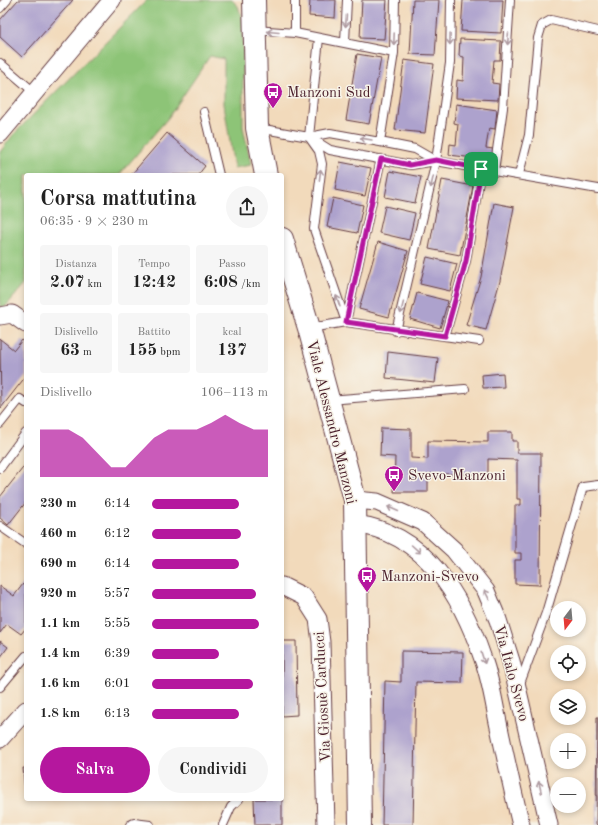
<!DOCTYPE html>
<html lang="it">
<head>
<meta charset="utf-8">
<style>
  body { margin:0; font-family:"Old Standard TT",serif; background:#f6f6f6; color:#222; height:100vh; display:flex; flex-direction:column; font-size:15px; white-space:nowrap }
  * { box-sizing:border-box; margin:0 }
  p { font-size:13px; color:#767676 }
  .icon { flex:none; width:22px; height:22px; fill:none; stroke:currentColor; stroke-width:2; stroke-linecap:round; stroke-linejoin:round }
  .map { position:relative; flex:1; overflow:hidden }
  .details { position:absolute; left:24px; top:173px; width:260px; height:628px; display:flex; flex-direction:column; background:#fff; border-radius:4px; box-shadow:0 2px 6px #0003 }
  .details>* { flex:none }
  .needle { width:26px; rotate:196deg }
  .fabs { position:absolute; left:550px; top:601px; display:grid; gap:8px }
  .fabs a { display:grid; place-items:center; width:36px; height:36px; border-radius:50%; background:#fff; box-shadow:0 2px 6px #0003; font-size:20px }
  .pin { position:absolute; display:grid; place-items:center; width:34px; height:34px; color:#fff; margin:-17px; border-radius:8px; box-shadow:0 2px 6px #0006 }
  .round { display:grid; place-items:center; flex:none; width:42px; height:42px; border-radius:21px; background:#f6f6f6 }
  .headline { display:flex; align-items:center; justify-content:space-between; height:68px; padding:0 16px }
  h1 { font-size:22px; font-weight:800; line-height:30px }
  .stats { display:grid; grid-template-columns:repeat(3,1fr); gap:6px; height:68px; padding:4px 16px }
  .stats div { display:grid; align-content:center; border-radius:4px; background:#f6f6f6; text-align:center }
  .stats b { font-size:17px; font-weight:800 }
  .stats small { font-size:11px; font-weight:400 }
  .stats p { font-size:11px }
  .chart { height:112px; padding:8px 16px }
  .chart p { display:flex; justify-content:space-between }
  .chart svg { width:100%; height:72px; margin-top:4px; fill:#b5179e; opacity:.7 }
  .button { display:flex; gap:8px; margin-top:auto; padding:8px 16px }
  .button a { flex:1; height:46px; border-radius:24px; background:#b5179e; color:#fff; font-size:16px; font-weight:800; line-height:46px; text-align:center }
  .button a+a { background:#f6f6f6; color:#222 }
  ul { padding:0 16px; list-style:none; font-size:13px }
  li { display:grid; grid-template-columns:64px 48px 1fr; align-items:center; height:30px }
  li i { height:10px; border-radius:5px; background:#b5179e }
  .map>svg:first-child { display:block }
  .green { fill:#8dc477; stroke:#6c7251 }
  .building { fill:#ada2cd }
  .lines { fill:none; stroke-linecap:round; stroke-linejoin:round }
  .lane-casing { stroke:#633b41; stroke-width:10 }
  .street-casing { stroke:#633b41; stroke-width:19 }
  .secondary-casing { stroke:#633b41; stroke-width:24 }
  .lane { stroke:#fff; stroke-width:8 }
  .street { stroke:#fff; stroke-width:17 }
  .secondary { stroke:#fff; stroke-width:22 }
  .oneway { stroke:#ae9aa0 }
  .route-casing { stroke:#fff; stroke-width:8 }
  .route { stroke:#b5179e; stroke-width:5 }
  .labels { text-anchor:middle; stroke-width:3; stroke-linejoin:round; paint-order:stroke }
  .poi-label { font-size:15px; fill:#4a1f2b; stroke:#f7f3e8; text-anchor:start }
  .street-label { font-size:15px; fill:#4a1f2b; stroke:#f7f3e8 }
</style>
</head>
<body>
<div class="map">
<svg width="598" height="825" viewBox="0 0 598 825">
  <rect width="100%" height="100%" fill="#f7f3e8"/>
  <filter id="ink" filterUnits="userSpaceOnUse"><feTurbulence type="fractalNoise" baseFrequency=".025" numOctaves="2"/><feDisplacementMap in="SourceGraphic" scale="8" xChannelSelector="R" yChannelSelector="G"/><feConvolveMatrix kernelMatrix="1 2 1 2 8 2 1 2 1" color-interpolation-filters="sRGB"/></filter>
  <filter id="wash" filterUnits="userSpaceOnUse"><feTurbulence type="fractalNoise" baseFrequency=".012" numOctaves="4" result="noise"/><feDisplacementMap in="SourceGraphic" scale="16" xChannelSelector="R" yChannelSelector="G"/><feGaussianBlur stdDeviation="0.9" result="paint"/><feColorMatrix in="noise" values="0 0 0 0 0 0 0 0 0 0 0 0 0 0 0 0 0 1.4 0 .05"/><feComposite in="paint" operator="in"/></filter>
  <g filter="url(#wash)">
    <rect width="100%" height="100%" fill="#f2dabb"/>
    <path class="green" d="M147,0H232L238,6L243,22V127L251,165L234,168L224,104V59L210,56L168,118L119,175H26V283L5,307H0V152L13,135Z"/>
    <g id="blocks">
      <path class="building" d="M18,0H73L22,57L0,37V20Z
        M310,0H336L335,18L309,16Z
        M362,0H387L384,39L360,38Z
        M413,0H439L435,55L410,54Z
        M463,0H503L501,33L461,31Z
        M460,39L501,41L500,60H494L492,83L499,84L498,100L456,98L457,80L463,81L464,57L459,56Z
        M357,54L381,58L369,124L346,120Z
        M404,60L434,64L425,133L395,130Z
        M456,104L497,110L495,129L489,128L486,148L493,149L491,160L449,155L450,144L456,145L458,124L454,123Z
        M167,133L205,166L198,175H131Z
        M340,162L371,168L365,196L335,190Z
        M390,171L421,177L415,203L385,197Z
        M442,180L473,186L460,255L429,249Z
        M333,198L363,205L357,233L327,227Z
        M494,203L514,207L500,281L486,330L466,325L481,277Z
        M385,206L415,213L409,240L379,233Z
        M378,242L408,251L389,317L359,309Z
        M427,257L457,264L450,291L420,284Z
        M417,293L448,301L440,328L410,319Z
        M0,339L14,350L22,340L26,343V376L1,408Z
        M388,352L438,358L435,383L386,378Z
        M503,373L504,387L483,388L482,375Z
        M381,428L411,429V458L428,459V441L488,442V432H512V441H517V453H541L540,585L515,584V560H521V553H515V505H521V499H517V460L488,459V474H428V492H394L395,457L380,456Z
        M26,464V502L8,525L0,518V497Z
        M23,584L26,586V628L21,634L7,624L0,633V586L14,596Z
        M0,641L8,647L0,658Z
        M282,641H296L297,715L282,716Z
        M401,651L463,652L462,683L416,682L413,825H382L385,681L401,682Z
        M597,717H598V825H596Z
        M23,768H26V792H25Z
        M254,799H282V825H255Z"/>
    </g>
  </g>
  <g filter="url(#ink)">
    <use href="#blocks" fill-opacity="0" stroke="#633b41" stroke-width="1"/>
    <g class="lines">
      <defs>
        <path id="lane" d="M0,8L7,0
          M255,30L295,33L394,53
          M295,33V0
          M319,38L309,137L319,151L322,164L314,229L346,322L479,341
          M345,42L347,0
          M0,63L34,92
          M204,112L219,175
          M258,128L309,137L330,133L380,142L415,149L436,161L411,165L330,150L314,140
          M380,142L394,53L395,0
          M436,161L598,189
          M494,171L503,108L510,0
          M519,174L529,135L538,38L542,25L551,20L598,31
          M310,328L346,322L381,159
          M396,331L436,161L450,63L451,0
          M445,336L466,261L481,169
          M329,400L465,389
          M0,424L20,399L26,403
          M0,468L26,433
          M0,526L26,544
          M519,686L546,613L583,487L598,485
          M0,687L26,656
          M130,825L134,823L150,825
          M223,825L231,807L239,799"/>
        <path id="street" d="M0,134L112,0
          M0,316L12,314L26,324
          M355,500L377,502L423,522L454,550L486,591L498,620L511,661L549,825
          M354,524C426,532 462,597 483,659C491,680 494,704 499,727C506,760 513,792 521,825
          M282,586L304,597L318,619L321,642L326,825
          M0,739L26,710"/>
        <path id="secondary" d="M254,0L257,128L266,175
          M282,239L309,328L355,500L360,825"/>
      </defs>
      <use href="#lane" class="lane-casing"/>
      <use href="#street" class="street-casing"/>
      <use href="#secondary" class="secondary-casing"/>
      <use href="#lane" class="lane"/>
      <use href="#street" class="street"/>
      <use href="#secondary" class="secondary"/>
    </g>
    <defs><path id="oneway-shaft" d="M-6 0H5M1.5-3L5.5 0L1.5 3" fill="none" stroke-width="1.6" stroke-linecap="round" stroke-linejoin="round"/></defs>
    <g class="oneway">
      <use href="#oneway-shaft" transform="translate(346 21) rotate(94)"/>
      <use href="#oneway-shaft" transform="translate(273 32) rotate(-175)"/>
      <use href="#oneway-shaft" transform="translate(394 39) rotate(92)"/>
      <use href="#oneway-shaft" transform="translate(450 39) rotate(91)"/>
      <use href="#oneway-shaft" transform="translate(508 39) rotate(94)"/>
      <use href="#oneway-shaft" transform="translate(366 139) rotate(-170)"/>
      <use href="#oneway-shaft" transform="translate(320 175) rotate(-83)"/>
      <use href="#oneway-shaft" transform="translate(432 182) rotate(103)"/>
      <use href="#oneway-shaft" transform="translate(338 301) rotate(-109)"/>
      <use href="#oneway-shaft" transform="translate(402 308) rotate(104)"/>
      <use href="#oneway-shaft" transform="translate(393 509) rotate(-156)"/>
      <use href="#oneway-shaft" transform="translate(416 549) rotate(42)"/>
      <use href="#oneway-shaft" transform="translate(487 595) rotate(-117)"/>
      <use href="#oneway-shaft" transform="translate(483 658) rotate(72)"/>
      <use href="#oneway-shaft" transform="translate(540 787) rotate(-103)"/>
    </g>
  </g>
  <g class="lines" filter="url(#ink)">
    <defs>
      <path id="route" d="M381,159L410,165L436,160L481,169L466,261L445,336L346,322Z"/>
    </defs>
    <use href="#route" class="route-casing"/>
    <use href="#route" class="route"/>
  </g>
  <defs>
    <symbol id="bus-pin" viewBox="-11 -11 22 30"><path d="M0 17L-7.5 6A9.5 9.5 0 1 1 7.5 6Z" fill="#b5179e" stroke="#f7f3e8"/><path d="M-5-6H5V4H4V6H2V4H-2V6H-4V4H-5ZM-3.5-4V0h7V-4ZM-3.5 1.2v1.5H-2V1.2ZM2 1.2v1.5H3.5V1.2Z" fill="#fff"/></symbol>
  </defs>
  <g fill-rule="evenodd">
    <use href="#bus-pin" x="262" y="81" width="22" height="30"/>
    <use href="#bus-pin" x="383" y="464" width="22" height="30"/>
    <use href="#bus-pin" x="356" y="565" width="22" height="30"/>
  </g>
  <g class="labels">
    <g class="poi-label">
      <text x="287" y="97">Manzoni Sud</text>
      <text x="408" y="480">Svevo-Manzoni</text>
      <text x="381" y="581">Manzoni-Svevo</text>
    </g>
    <g class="street-label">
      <text transform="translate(332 422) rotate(76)" y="5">Viale Alessandro Manzoni</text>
      <text transform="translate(512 673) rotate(75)" y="5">Via Italo Svevo</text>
      <text transform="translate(322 697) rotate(-93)" y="5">Via Giosuè Carducci</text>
    </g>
  </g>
</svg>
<div class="fabs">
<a><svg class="needle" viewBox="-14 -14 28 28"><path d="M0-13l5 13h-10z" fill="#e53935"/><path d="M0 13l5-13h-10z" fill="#767676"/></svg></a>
<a><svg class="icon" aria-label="locate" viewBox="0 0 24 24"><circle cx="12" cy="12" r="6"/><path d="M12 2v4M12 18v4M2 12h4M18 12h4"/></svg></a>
<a><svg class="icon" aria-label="layers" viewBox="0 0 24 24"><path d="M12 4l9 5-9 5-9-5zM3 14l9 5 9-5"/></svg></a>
<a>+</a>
<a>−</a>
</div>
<div class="pin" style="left:481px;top:169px;background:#1e9e55"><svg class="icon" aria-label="arrive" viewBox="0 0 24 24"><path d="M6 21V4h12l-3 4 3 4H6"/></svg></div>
<section class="details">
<div class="headline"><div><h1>Corsa mattutina</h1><p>06:35 · 9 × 230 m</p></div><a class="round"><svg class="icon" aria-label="share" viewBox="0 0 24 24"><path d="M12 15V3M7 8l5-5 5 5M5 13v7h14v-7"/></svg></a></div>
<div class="stats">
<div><p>Distanza</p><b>2.07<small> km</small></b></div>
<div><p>Tempo</p><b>12:42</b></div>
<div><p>Passo</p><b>6:08<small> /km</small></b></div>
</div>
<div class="stats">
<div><p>Dislivello</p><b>63<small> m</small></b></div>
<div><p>Battito</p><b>155<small> bpm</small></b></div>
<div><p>kcal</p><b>137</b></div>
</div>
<div class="chart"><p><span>Dislivello</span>106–113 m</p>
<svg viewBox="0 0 160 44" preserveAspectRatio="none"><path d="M0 44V15L10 15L20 15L30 20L40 29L50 38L60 38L70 29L80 20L90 15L100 15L110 15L120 11L130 6L140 11L150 15L160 15V44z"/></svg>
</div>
<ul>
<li><b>230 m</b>6:14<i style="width:75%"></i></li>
<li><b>460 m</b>6:12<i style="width:77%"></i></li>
<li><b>690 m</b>6:14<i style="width:75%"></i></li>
<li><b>920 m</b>5:57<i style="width:90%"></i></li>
<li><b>1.1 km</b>5:55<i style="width:92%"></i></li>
<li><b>1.4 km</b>6:39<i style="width:58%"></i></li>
<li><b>1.6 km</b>6:01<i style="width:87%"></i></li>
<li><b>1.8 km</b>6:13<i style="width:75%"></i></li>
</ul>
<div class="button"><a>Salva</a><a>Condividi</a></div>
</section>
</div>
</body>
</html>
